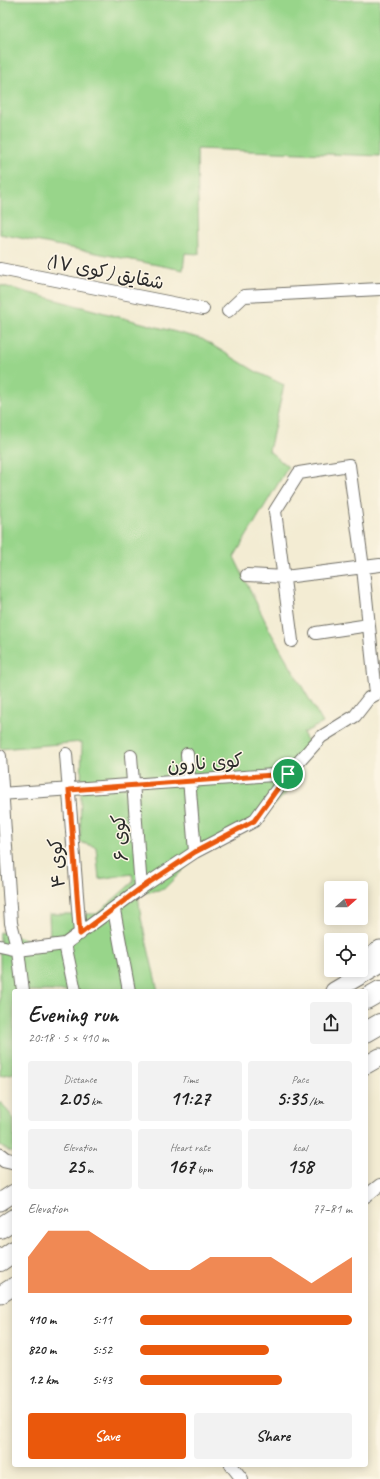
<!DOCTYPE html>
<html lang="en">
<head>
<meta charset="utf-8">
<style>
  body { margin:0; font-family:Caveat,"Playpen Sans Arabic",sans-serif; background:#f2f2f2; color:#222; height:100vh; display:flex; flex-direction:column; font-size:15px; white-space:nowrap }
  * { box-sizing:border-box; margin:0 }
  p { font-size:13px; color:#767676 }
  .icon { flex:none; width:22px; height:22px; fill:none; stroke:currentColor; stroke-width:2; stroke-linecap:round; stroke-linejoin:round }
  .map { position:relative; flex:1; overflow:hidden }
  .details { position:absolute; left:12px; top:989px; width:356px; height:478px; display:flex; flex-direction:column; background:#fff; border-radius:4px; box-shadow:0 2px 10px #0003 }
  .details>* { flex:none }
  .needle { width:26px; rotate:69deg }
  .controls { position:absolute; left:324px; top:881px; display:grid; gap:8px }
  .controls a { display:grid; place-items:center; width:44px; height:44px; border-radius:4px; background:#fff; box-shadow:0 2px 10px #0003; font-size:20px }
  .pin { position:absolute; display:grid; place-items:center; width:34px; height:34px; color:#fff; margin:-17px; border:2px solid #fff; border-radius:50%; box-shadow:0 1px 4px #0007 }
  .round { display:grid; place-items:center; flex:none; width:42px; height:42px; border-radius:4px; background:#f2f2f2 }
  .overview { display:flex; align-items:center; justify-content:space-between; height:68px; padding:0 16px }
  h1 { font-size:22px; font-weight:600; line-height:30px }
  .metrics { display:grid; grid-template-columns:repeat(3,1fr); gap:6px; height:68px; padding:4px 16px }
  .metrics div { display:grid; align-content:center; border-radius:4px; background:#f2f2f2; text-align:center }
  .metrics b { font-size:20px; font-weight:600 }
  .metrics small { font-size:11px; font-weight:400 }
  .metrics p { font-size:11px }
  .chart { height:112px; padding:8px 16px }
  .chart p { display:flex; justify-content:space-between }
  .chart svg { width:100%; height:72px; margin-top:4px; fill:#ea580c; opacity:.7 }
  .primary-button { display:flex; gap:8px; margin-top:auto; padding:8px 16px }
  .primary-button a { flex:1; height:46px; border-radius:4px; background:#ea580c; color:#fff; font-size:16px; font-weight:600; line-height:46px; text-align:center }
  .primary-button a+a { background:#f2f2f2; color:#222 }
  ul { padding:0 16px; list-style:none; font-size:13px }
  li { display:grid; grid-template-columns:64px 48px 1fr; align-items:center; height:30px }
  li i { height:10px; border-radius:5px; background:#ea580c }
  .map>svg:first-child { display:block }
  .garden { fill:#98d58a; stroke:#62805a }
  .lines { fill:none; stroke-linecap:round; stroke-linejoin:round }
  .minor-casing { stroke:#716f66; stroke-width:14 }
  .tertiary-casing { stroke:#716f66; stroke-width:17 }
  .secondary-casing { stroke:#716f66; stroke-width:19 }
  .trunk-casing { stroke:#716f66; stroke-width:22 }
  .minor { stroke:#fff; stroke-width:12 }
  .tertiary { stroke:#fff; stroke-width:15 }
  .secondary { stroke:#fff; stroke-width:17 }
  .trunk { stroke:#fff; stroke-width:20 }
  .route-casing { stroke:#fff; stroke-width:8 }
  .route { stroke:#ea580c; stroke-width:5 }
  .labels { text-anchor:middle; stroke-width:3; stroke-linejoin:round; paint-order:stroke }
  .street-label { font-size:19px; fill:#2b2b2b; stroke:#fcf5e5 }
</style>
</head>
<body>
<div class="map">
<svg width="380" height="1479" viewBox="0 0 380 1479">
  <rect width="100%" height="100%" fill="#fcf5e5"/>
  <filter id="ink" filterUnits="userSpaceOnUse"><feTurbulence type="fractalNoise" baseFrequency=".025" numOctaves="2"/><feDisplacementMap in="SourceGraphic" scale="8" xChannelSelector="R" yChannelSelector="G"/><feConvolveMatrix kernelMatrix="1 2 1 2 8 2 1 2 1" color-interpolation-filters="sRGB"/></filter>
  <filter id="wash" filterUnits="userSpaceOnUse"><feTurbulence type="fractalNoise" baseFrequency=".012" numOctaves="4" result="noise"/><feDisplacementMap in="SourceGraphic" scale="16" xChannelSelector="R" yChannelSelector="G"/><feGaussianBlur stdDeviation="0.9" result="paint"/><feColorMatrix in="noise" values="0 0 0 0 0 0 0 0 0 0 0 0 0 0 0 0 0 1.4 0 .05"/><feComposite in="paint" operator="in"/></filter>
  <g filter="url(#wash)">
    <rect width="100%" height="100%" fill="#f3ecd3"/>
    <path class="garden" d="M0,0H380V156L197,149L199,254L185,253L183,270L0,234Z
      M0,285L202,339L255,371L284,385L269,451L288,467L234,557L270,631L323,723L303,733L310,745L296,763L286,794L254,824L200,853L164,889L138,894L141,918L158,991H14V1073L0,1076V932L34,941L50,939L49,914H97L133,882L132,874L99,879L96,847L80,842L82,742L0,749Z
      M0,1101L14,1119V1154L0,1146Z"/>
  </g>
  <g filter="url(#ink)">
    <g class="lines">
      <defs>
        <path id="minor" d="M0,269L203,309
          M228,311L244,296L380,289
          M247,575L285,577L380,565
          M316,633L369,625
          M292,641L275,511L299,473L349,465L363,568L376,694
          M66,754L80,934
          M187,754L195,852
          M0,756L11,923L18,950L23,991
          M131,756L141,888
          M0,794L288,774
          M114,910L129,991
          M65,944L75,991
          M0,946L18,950L65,944L141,888L195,852L254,821L288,774L321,737L355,716L369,698L380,692
          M366,1196L380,1185
          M231,1465L242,1479"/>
        <path id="tertiary" d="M0,1156L5,1160L14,1162"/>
        <path id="secondary" d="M361,965L380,949
          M334,991L380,964
          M366,1065L380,1057
          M0,1202L14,1193
          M0,1295L14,1286"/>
        <path id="trunk" d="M366,999L380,991
          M366,1032L380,1024
          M0,1228L14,1219
          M0,1261L14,1251"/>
      </defs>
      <use href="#minor" class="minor-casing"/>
      <use href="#tertiary" class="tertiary-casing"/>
      <use href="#secondary" class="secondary-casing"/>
      <use href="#trunk" class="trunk-casing"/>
      <use href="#minor" class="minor"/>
      <use href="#tertiary" class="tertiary"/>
      <use href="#secondary" class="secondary"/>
      <use href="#trunk" class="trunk"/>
    </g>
  </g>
  <g class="lines" filter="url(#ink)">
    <defs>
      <path id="route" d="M288,774L254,821L195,852L141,888L80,934L69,790Z"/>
    </defs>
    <use href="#route" class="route-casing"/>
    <use href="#route" class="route"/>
  </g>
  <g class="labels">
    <g class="street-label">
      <text transform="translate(105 271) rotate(11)" y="7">شقایق (کوی ۱۷)</text>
      <text transform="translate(205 762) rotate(-4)" y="7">کوی نارون</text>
      <text transform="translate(119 838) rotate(-94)" y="7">کوی ۶</text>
      <text transform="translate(56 863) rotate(-94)" y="7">کوی ۴</text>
    </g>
  </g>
</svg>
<div class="controls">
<a><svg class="needle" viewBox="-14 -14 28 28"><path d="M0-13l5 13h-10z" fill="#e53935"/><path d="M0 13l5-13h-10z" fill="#767676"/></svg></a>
<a><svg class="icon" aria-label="locate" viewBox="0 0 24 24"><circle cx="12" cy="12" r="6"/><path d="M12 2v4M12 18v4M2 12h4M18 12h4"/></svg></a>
</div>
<div class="pin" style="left:288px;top:774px;background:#1e9e55"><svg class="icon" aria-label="arrive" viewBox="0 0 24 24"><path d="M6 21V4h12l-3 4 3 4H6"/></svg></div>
<section class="details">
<div class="overview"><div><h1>Evening run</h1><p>20:18 · 5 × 410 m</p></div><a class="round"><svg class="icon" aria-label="share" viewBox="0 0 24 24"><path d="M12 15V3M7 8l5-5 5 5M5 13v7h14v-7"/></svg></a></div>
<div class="metrics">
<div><p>Distance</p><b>2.05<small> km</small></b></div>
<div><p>Time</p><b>11:27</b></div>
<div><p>Pace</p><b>5:35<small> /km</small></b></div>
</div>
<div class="metrics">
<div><p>Elevation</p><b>25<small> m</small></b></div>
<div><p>Heart rate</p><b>167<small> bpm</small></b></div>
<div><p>kcal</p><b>158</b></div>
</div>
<div class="chart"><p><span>Elevation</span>77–81 m</p>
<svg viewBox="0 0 160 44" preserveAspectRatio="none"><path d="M0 44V22L10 6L20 6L30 6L40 14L50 22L60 30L70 30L80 30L90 22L100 22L110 22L120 22L130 30L140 38L150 30L160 22V44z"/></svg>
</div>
<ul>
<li><b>410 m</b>5:11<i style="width:100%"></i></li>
<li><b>820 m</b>5:52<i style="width:61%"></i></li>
<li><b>1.2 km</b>5:43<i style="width:67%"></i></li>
</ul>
<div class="primary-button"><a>Save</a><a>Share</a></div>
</section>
</div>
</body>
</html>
